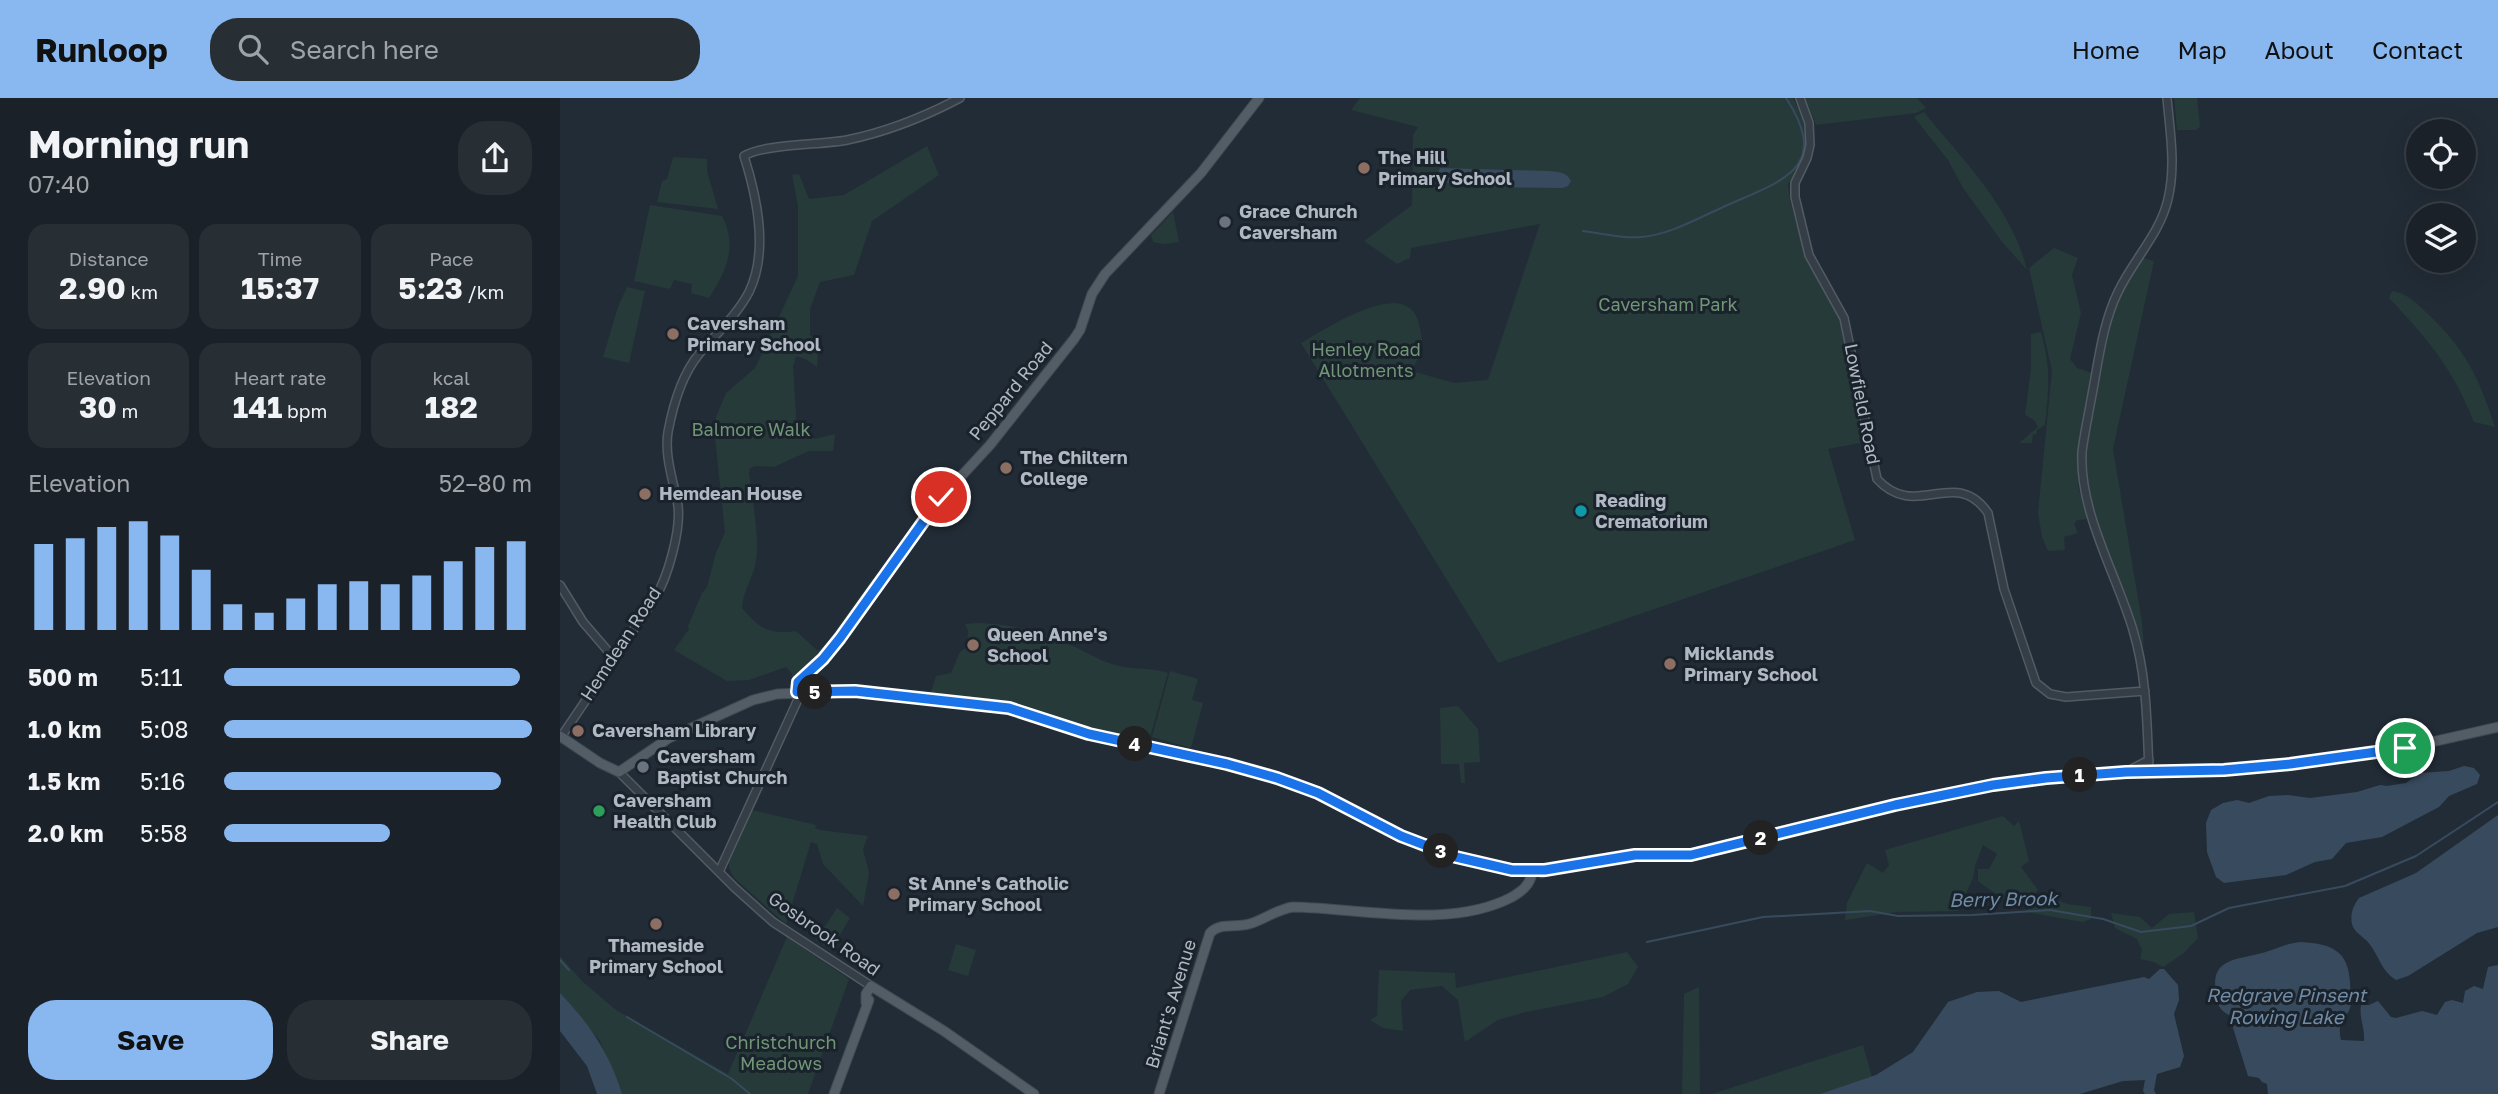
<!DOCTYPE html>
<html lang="en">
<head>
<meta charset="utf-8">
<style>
  body { margin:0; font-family:"Golos Text",sans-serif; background:#272e34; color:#f1f3f6; height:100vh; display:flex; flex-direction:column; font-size:26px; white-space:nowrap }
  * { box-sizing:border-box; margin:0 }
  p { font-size:23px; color:#9fa3a8 }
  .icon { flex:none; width:38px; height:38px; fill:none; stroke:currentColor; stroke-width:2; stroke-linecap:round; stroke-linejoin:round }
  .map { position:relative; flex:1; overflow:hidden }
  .sheet { display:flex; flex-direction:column; background:#1a2128; width:560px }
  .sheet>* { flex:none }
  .controls { position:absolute; left:1846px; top:21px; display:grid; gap:14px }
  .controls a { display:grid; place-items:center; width:70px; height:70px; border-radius:50%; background:#1a2128; box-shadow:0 7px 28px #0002,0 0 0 2px #383e45; font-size:35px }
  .pin { position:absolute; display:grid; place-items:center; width:60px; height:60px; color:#fff; margin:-30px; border:4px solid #fff; border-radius:50%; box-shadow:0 2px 7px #0007 }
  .km { position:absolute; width:35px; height:35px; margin:-18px; border-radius:50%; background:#222; color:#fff; font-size:19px; line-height:35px; text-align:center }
  .round { display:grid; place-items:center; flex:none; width:74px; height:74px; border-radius:28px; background:#272e34 }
  .head { display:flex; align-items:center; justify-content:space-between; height:119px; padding:0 28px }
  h1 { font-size:38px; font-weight:700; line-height:52px }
  .metrics { display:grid; grid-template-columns:repeat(3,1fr); gap:10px; height:119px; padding:7px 28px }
  .metrics div { display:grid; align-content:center; border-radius:18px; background:#272e34; text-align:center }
  .metrics b { font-size:30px; font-weight:700 }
  .metrics small { font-size:19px; font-weight:400 }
  .metrics p { font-size:19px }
  .chart { height:196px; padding:14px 28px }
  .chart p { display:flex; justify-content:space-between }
  .chart svg { width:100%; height:126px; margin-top:7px; stroke:#88b8ef; stroke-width:6 }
  .cta { display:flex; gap:14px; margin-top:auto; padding:14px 28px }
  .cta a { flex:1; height:80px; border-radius:28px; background:#88b8ef; color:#111; font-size:28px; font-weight:700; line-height:80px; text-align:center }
  .cta a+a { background:#272e34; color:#f1f3f6 }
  ul { padding:0 28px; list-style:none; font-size:23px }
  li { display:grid; grid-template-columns:112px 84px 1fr; align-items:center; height:52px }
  li i { height:18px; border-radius:9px; background:#88b8ef }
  header { display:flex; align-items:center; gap:42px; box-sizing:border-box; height:98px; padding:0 35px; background:#88b8ef; color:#111 }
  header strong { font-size:33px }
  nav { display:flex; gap:38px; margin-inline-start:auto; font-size:24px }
  .search { width:490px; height:63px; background:#272e34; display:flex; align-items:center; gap:18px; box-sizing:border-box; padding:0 24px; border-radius:28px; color:#9fa3a8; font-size:26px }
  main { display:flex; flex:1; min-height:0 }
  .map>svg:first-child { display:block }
  .green { fill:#263a39 }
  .water { fill:#384b5e }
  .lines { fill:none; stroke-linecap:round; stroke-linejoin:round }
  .stream { stroke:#384b5e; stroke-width:2 }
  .minor-casing { stroke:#525b64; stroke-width:10 }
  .major-casing { stroke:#414953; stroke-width:11 }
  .minor { stroke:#353d46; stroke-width:7 }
  .major { stroke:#535d66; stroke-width:9 }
  .route-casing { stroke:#fff; stroke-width:14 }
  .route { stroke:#1a73e8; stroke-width:9 }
  .education-dot { fill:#8d6e63; stroke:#1a222b; stroke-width:2.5 }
  .worship-dot { fill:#6b7280; stroke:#1a222b; stroke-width:2.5 }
  .culture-dot { fill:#0f9aa8; stroke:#1a222b; stroke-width:2.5 }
  .leisure-dot { fill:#2e9e5b; stroke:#1a222b; stroke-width:2.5 }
  .labels { text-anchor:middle; stroke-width:6; stroke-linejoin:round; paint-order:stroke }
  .poi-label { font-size:18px; font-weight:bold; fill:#afb8c3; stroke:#1a222b; text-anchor:start }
  .park-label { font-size:18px; fill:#709676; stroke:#1a222b }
  .street-label { font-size:18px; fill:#afb8c3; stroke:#1a222b }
  .water-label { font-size:19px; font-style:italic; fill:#718ba5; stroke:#1a222b }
</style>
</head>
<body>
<header>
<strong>Runloop</strong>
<div class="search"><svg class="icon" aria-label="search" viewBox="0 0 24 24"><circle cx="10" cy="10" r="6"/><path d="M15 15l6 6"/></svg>Search here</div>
<nav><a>Home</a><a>Map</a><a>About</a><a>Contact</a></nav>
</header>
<main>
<section class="sheet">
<div class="head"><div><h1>Morning run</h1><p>07:40</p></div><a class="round"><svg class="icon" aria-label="share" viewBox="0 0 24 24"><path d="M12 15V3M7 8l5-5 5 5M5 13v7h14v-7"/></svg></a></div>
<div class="metrics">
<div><p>Distance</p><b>2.90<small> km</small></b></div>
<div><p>Time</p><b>15:37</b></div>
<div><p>Pace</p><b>5:23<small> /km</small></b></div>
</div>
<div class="metrics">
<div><p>Elevation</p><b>30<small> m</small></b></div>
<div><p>Heart rate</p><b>141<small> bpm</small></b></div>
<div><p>kcal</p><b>182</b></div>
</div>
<div class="chart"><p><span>Elevation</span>52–80 m</p>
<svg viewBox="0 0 160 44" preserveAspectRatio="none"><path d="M5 44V14M15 44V12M25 44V8M35 44V6M45 44V11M55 44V23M65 44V35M75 44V38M85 44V33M95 44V28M105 44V27M115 44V28M125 44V25M135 44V20M145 44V15M155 44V13"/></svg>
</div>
<ul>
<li><b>500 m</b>5:11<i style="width:96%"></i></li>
<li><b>1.0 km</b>5:08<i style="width:100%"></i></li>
<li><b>1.5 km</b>5:16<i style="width:90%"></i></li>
<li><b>2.0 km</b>5:58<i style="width:54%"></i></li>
</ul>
<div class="cta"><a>Save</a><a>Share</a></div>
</section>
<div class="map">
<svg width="1938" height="996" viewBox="0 0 1938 996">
  <rect width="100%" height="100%" fill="#222c36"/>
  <path class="green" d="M800,0H1233C1252,38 1253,50 1228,86L1230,103L1247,163L1282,224L1305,344L1268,351L1295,442L938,565L741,245C764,232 848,175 859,226C860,232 863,241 862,247C861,256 855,265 852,273L894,285L928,282L980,126L851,150L850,160L837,166L804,143L852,107L853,37L858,29L791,12Z
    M1245,0H1357L1366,10L1356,15L1256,27Z
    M1614,0H1637L1640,29L1636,32H1617Z
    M1364,14C1403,62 1452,110 1467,172L1443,145L1403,90L1388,62L1354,19Z
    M367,48L379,77L312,123L294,177L260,184L250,211V237C260,245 258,258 257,269L245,261L236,258L233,269L237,331L255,341L275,336L273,353H249L214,369L195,368L190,370L189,375C192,400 201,445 195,468C191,483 183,494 182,510C199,530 208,537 236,533L258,553L268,543L313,480L316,483C291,519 269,557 232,583V576L226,569L189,582L167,583L114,552L129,531L128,528L142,495L147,489L156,455L165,434L155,339L156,319L166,295L195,270L238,178V108L232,77L239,76L249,101L284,97Z
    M113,59L147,61V73L158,111L97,104L102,83L107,81Z
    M90,107L162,118C178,149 166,173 149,200L131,195L132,186L114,182L110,191L74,183Z
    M613,114L619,144L604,146L593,144L591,137Z
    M1494,150L1518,160L1512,177L1521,215L1510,261L1517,270L1532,275L1533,280L1520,341L1518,388L1528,421L1517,422L1514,426L1518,435L1504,439L1505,452L1488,453L1482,439L1478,415L1492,273L1469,170Z
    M1583,160L1594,163L1553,351L1582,524L1584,550C1579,535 1574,519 1569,504C1554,464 1533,426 1526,384C1520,346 1542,248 1554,211C1561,192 1572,176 1583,160Z
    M67,189L85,193L69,265L43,259L58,209Z
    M1832,193C1850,197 1855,204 1868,216C1906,252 1919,280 1935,329L1914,324C1893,271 1868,241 1829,200Z
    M1481,234C1491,271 1489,288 1485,327L1477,332L1476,337L1473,336L1472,345H1459L1478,329L1474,322L1465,317L1471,271V236Z
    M418,525C452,526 482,534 513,548C528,555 544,565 559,568C576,572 591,569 608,575L589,643L527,629L460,606L371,594L376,578L391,575L400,554L407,549L408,532L405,526Z
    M610,573L638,581L632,602L643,605L631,650L592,639Z
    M898,608L918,631L920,664L904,665L905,685H901L899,666H881L880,610Z
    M192,712L256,727L255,730L260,732L308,738L303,751L309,775L303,808L263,766L257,746L251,744L226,826L174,780L169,770V764Z
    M1443,718L1454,728L1459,723L1469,763L1461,769L1478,792L1466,805L1452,808C1442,798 1430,793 1418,783V771H1429L1437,756L1423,747L1415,768L1413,780L1398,813L1337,814L1285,822L1287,805L1307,765L1323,775L1329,767L1325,752Z
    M1479,794L1507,806L1531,809V821L1522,824L1466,814Z
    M277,810L290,820L271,852L256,842Z
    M1634,814L1638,840L1624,855L1603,869L1594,864L1580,861L1582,852L1577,841L1555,830L1551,815L1580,819L1592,830L1609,816Z
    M227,839L289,881L248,996H62L40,943L0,895V858L22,883L56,912L168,976Z
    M396,846L416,852L408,878L388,872Z
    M1067,854L1078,869L1068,886L1043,899L966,914L938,922L905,944L898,902L882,888L850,892L841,903L843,933L823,930L810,922L817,918L819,872L895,875L896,890Z
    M1139,889L1140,996H1122L1124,896Z
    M1303,947L1312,979L1260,996H1152Z"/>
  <path class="water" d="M880,70L987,73C997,74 1006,73 1011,83L1008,88L1002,90L916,89L878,84L876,80Z
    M1904,668L1914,670L1920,677L1917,686L1889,698L1879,709L1822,739L1786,745L1772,761L1755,764L1726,777L1664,785L1656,779L1647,754L1646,725L1651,712L1663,705L1677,702L1689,705L1709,698L1728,697L1750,700L1797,694L1820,687L1827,688L1846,685L1859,675L1889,673Z
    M1938,717V829L1917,835L1848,878L1836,882C1820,872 1819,856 1807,843C1801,837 1794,834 1792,826C1790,816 1793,808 1799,800L1856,775Z
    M1741,844C1770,846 1788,851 1790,884C1790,891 1792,900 1791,906C1788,922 1776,921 1781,942L1804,943C1805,929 1799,921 1801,907H1809L1818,903L1831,919L1836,920L1862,913L1877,917L1885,904L1892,902L1903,905L1905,893L1914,888L1923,891L1928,869L1938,867V996H1708L1707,986L1702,984L1699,980L1688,978L1669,917C1659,912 1657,906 1656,895C1650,861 1675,862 1698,856C1715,852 1723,846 1741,844Z
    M1600,871H1604L1618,887L1619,902L1614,916L1624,958L1620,969L1597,976L1594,992L1596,996H1585L1583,993L1585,982L1563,983L1520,996H1260L1316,977L1353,954L1388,904L1417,894L1439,893L1461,904L1584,879L1589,881Z
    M0,895C29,925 50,956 62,996H37L27,968L0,933Z"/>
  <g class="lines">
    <path class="stream" d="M1023,133C1041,135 1063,141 1081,139C1109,137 1136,121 1161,110C1217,84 1274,73 1226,0
      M1087,844L1203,819L1310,813L1338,818L1412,817L1490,812L1543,821L1581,834L1631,828L1669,810L1785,788L1856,758L1938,704
      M0,862L9,872
      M67,919L172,981L190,996"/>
    <defs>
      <path id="minor" d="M1240,0L1249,25L1250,47L1247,60L1235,85V99L1249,157L1284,220L1317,381C1356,424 1395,367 1428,415L1444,491L1476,585L1490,596L1506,599L1585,593
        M0,487L23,524L54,560
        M1,639L95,500C108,479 121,432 118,408C114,385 104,358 108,334C113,307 121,278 139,256C156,236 177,217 189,194C209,153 197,99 184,58C203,46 262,47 287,42C326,34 364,19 400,0
        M59,674L175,790L213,824L311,888
        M1566,674L1589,662
        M1589,674C1587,626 1587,578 1573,532C1556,475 1519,414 1522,354C1524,337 1528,319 1531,302C1538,267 1542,226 1558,194C1573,162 1600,136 1608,101C1616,68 1610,33 1607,0
        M159,774L235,608L238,601L237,594"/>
      <path id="major" d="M237,594L238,584L263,561L280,540L371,411L430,347L514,241L520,232L532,196L545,176L641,75L699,0
        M0,638L40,665L59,674L109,640L193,602L217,596L295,593L431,606L449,610L529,636L667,666L717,679L758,695L841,738L896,759L943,771L985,772
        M982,775L985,772L1075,757H1131L1335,707L1433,687L1535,676L1633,674L1729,666L1845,650L1938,629
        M306,905V896L311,888L384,933L474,996
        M274,996L309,902
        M599,996L650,835C660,824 675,830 689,826C704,822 717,811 733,809C799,810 890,832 952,799C962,793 970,787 972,775L968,771"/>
    </defs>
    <use href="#minor" class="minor-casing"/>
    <use href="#major" class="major-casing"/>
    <use href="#minor" class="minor"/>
    <use href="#major" class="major"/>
  </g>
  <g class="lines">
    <defs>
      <path id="route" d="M381,399L280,540L263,561L238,584L237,594L295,593L449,610L529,636L667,666L717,680L758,695L841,738L896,759L952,772H985L1075,757H1131L1335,707L1433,687L1486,680L1566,674L1664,672L1730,666L1845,650"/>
    </defs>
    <use href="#route" class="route-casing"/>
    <use href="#route" class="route"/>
  </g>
  <g class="education-dot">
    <circle cx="804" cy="70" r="7"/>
    <circle cx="113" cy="236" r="7"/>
    <circle cx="446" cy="370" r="7"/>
    <circle cx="85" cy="396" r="7"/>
    <circle cx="413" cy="547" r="7"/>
    <circle cx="1110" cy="566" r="7"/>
    <circle cx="18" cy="633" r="7"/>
    <circle cx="334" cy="796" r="7"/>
    <circle cx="96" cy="826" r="7"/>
  </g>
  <g class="worship-dot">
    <circle cx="665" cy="124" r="7"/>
    <circle cx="83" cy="669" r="7"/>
  </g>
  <circle class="culture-dot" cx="1021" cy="413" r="7"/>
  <circle class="leisure-dot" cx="39" cy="713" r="7"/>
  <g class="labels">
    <g class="poi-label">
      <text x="818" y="66">The Hill<tspan x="818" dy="21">Primary School</tspan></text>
      <text x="679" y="120">Grace Church<tspan x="679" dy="21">Caversham</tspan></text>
      <text x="127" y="232">Caversham<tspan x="127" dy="21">Primary School</tspan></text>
      <text x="460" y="366">The Chiltern<tspan x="460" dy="21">College</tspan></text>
      <text x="99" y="402">Hemdean House</text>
      <text x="1035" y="409">Reading<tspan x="1035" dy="21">Crematorium</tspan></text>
      <text x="427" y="543">Queen Anne's<tspan x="427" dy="21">School</tspan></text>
      <text x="1124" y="562">Micklands<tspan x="1124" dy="21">Primary School</tspan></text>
      <text x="32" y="639">Caversham Library</text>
      <text x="97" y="665">Caversham<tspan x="97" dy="21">Baptist Church</tspan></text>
      <text x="53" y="709">Caversham<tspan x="53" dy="21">Health Club</tspan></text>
      <text x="348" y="792">St Anne's Catholic<tspan x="348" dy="21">Primary School</tspan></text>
      <text x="96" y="854" text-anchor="middle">Thameside<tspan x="96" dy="21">Primary School</tspan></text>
    </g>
    <g class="park-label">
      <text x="1108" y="213">Caversham Park</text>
      <text x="806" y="258">Henley Road<tspan x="806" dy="21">Allotments</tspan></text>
      <text x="191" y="338">Balmore Walk</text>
      <text x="221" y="951">Christchurch<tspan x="221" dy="21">Meadows</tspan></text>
    </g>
    <g class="street-label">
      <text transform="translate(451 293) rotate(-51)" y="6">Peppard Road</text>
      <text transform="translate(1302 306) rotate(79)" y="6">Lowfield Road</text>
      <text transform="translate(61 546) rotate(-57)" y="6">Hemdean Road</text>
      <text transform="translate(264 836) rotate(35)" y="6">Gosbrook Road</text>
      <text transform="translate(611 906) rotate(-73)" y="6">Briant's Avenue</text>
    </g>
    <g class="water-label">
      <text transform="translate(1443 801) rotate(-1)" y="7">Berry Brook</text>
      <text x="1726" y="904">Redgrave Pinsent<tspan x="1726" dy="22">Rowing Lake</tspan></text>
    </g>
  </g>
</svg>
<div class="controls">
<a><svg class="icon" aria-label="locate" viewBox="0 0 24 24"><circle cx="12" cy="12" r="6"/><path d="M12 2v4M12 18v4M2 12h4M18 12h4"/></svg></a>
<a><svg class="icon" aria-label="layers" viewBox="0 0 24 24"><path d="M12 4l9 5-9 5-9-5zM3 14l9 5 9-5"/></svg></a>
</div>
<div class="pin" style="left:1845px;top:650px;background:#1e9e55"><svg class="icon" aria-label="arrive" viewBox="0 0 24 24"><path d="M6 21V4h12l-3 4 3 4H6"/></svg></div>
<div class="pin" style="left:381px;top:399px;background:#d93025"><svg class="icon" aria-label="check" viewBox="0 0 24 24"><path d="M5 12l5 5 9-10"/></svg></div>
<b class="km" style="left:1520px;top:677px">1</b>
<b class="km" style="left:1201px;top:740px">2</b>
<b class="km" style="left:881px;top:753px">3</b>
<b class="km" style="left:575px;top:646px">4</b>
<b class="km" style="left:255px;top:594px">5</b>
</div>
</main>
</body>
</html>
